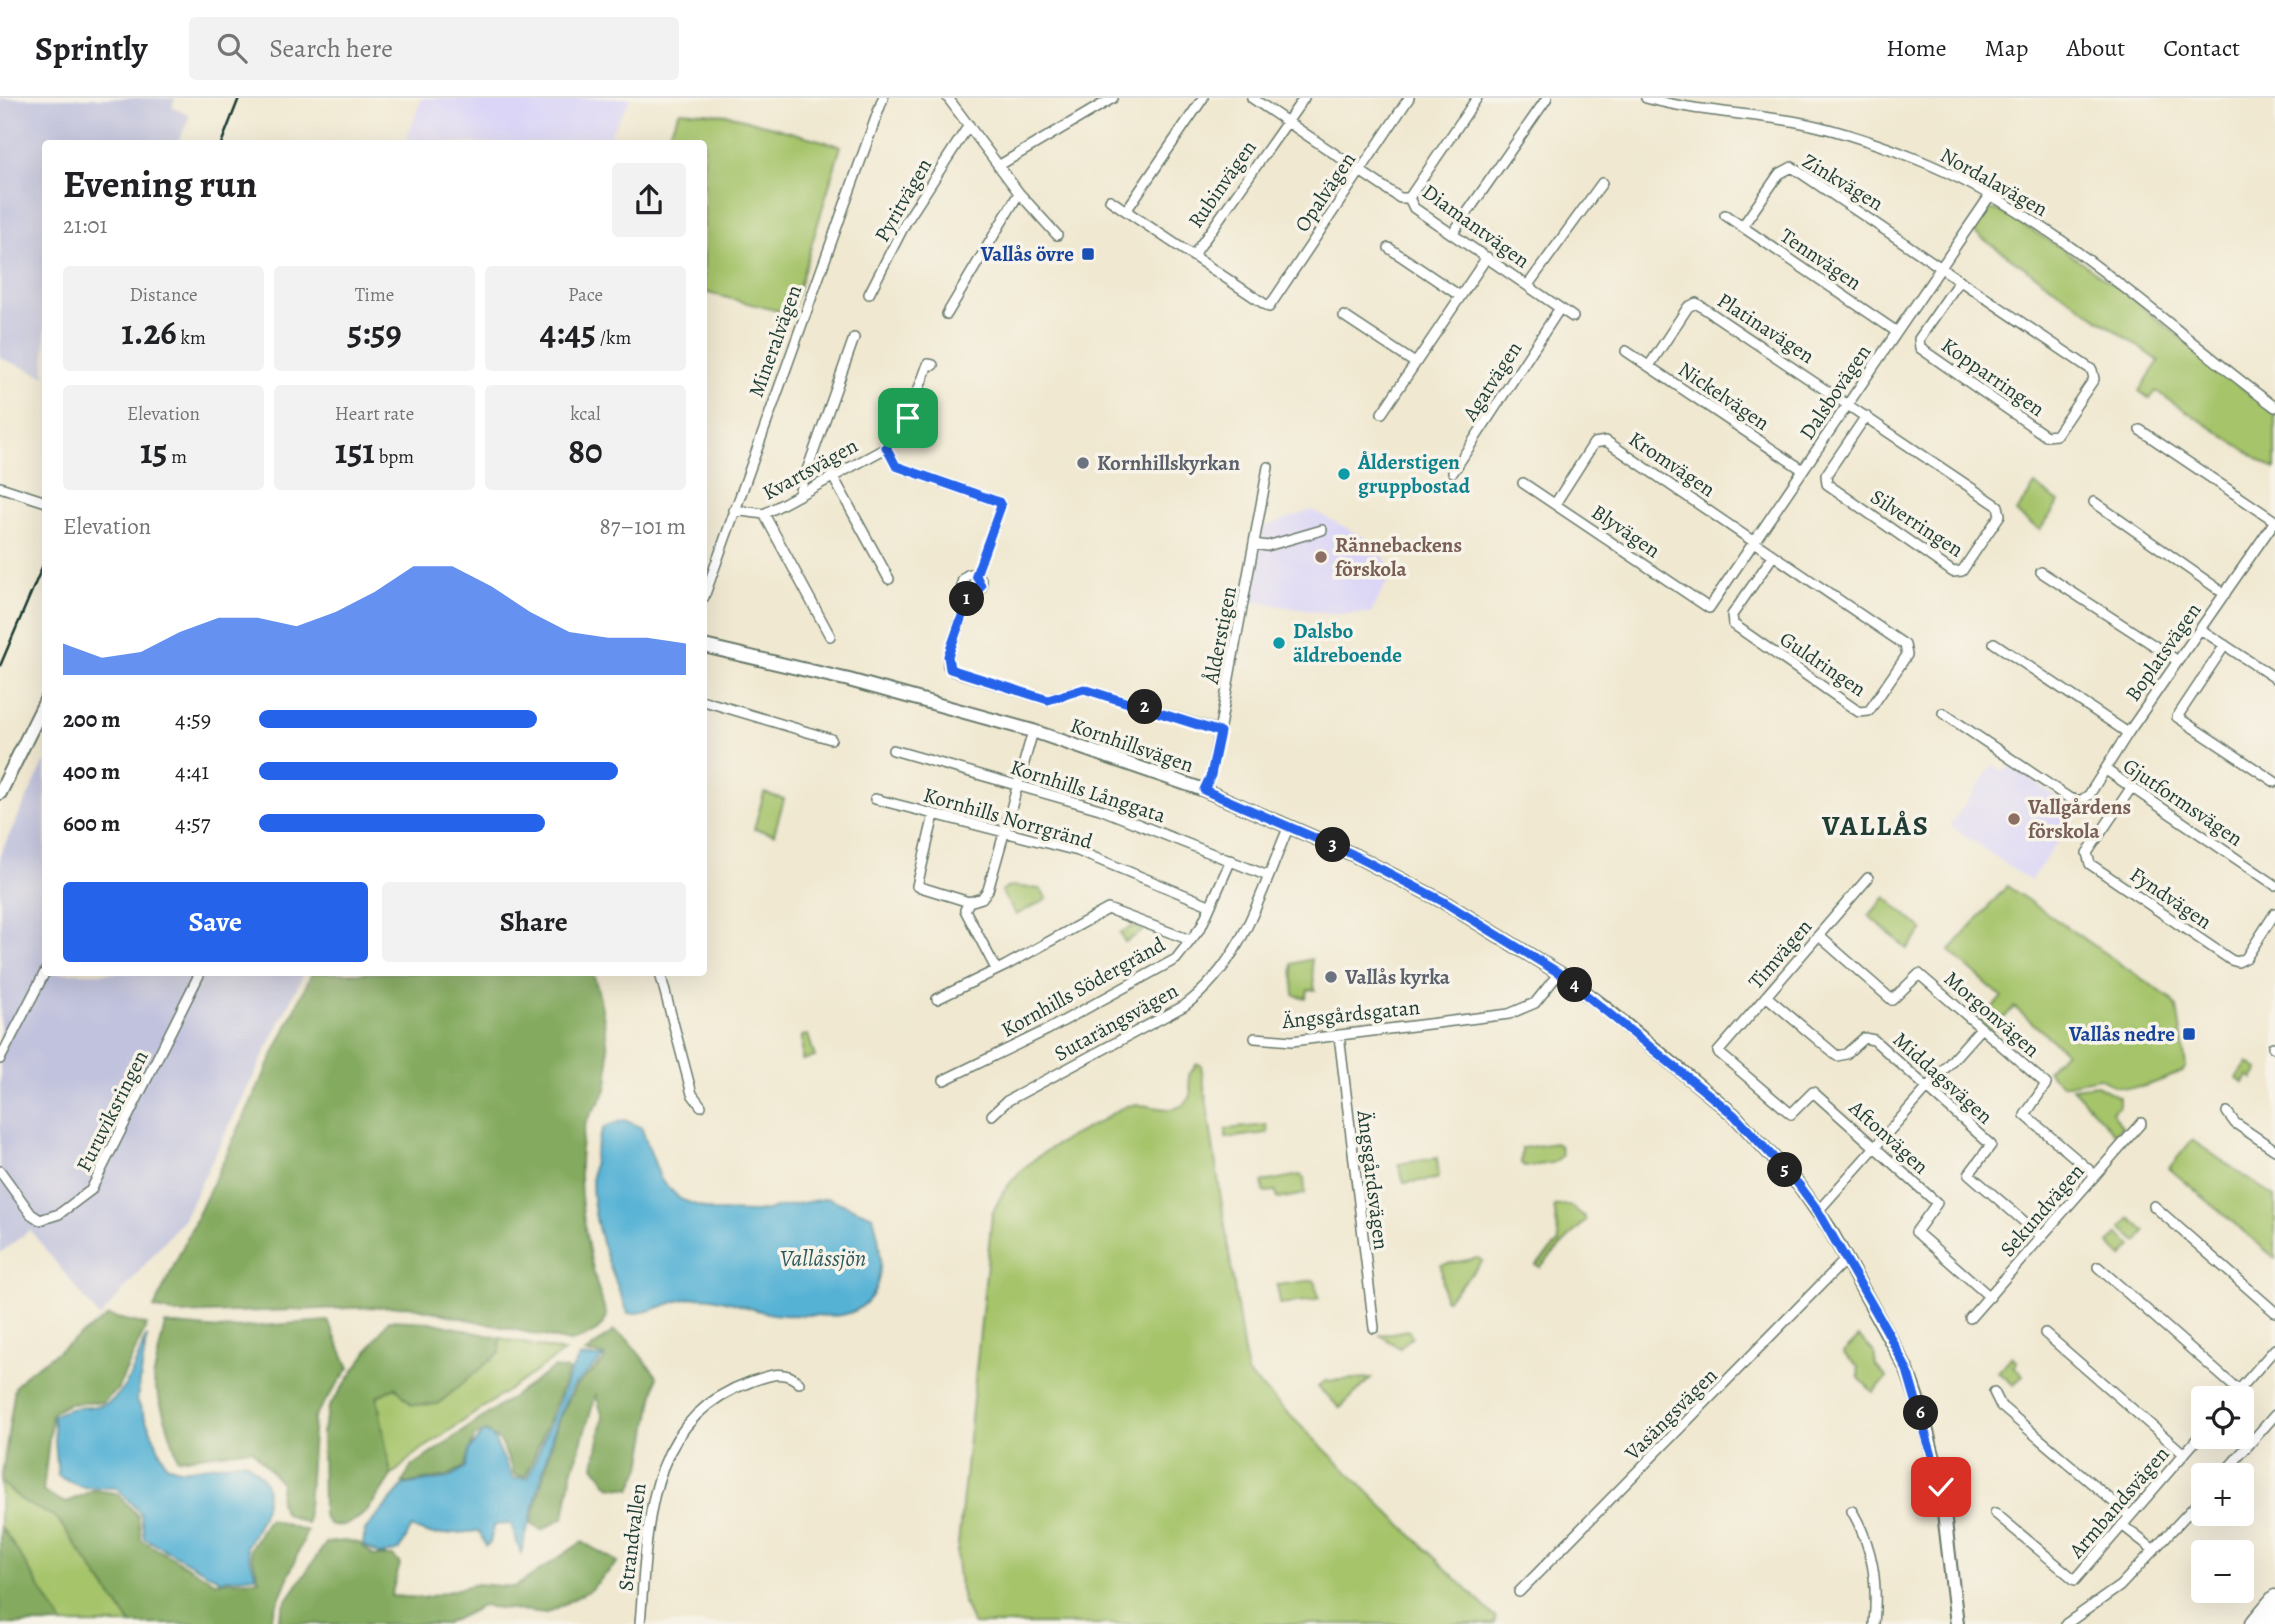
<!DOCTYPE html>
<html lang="en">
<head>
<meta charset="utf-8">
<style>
  body { margin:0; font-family:Alegreya,serif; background:#f2f2f2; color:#202124; height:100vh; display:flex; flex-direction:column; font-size:26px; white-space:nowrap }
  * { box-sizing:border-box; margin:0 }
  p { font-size:23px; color:#757577 }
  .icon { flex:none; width:38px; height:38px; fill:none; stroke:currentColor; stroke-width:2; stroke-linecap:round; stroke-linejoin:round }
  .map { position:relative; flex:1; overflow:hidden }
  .drawer { position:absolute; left:42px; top:42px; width:665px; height:836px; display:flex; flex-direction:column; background:#fff; border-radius:7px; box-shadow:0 7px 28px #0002 }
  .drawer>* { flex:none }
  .fabs { position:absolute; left:2191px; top:1288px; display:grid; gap:14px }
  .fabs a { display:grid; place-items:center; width:63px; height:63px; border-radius:7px; background:#fff; box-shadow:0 7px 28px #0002; font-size:35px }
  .pin { position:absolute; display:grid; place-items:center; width:60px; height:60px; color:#fff; margin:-30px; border-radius:14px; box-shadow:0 4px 10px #0006 }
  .km { position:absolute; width:35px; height:35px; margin:-18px; border-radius:50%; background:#222; color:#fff; font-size:19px; line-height:35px; text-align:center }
  .round { display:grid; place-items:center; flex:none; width:74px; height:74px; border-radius:7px; background:#f2f2f2 }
  .overview { display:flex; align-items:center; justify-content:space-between; height:119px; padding:0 21px }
  h1 { font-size:38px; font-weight:700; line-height:52px }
  .figures { display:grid; grid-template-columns:repeat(3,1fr); gap:10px; height:119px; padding:7px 21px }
  .figures div { display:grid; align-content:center; border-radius:7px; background:#f2f2f2; text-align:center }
  .figures b { font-size:35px; font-weight:700 }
  .figures small { font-size:19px; font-weight:400 }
  .figures p { font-size:19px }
  .chart { height:196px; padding:14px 21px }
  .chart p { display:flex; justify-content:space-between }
  .chart svg { width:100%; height:126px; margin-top:7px; fill:#2563eb; opacity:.7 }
  .button { display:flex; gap:14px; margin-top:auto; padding:14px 21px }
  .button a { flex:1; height:80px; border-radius:7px; background:#2563eb; color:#fff; font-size:28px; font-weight:700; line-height:80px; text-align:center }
  .button a+a { background:#f2f2f2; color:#202124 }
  ul { padding:0 21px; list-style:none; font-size:23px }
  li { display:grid; grid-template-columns:112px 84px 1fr; align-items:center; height:52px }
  li i { height:18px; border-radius:9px; background:#2563eb }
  header { display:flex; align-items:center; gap:42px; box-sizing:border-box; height:98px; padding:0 35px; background:#fff; border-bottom:2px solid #e0e0e0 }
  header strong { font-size:33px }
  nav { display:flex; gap:38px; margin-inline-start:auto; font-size:24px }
  .search { width:490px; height:63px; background:#f2f2f2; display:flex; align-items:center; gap:18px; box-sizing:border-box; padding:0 24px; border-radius:7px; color:#757577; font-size:26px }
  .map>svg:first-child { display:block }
  .built { fill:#dbd6f7 }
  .industrial { fill:#c1c2dd }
  .green { fill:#a6c46b; stroke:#628050; stroke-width:2 }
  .forest { fill:#84aa5f; stroke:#52744a; stroke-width:2 }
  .water { fill:#57b2d5; stroke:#3b7884; stroke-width:2 }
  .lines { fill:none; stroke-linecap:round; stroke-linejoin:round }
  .street-casing { stroke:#68796b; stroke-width:12 }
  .secondary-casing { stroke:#68796b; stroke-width:16 }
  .highway-casing { stroke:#68796b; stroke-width:19 }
  .street { stroke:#fff; stroke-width:9 }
  .secondary { stroke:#fff; stroke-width:12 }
  .highway { stroke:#fff; stroke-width:16 }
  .rail { stroke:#1f3d34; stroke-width:2.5 }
  .route-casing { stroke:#fff; stroke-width:14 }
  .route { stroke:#2563eb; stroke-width:9 }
  .transit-dot { fill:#1a4fb4; stroke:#f7f3e8; stroke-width:2.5 }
  .worship-dot { fill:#6b7280; stroke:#f7f3e8; stroke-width:2.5 }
  .culture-dot { fill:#0f9aa8; stroke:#f7f3e8; stroke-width:2.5 }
  .education-dot { fill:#8d6e63; stroke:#f7f3e8; stroke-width:2.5 }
  .labels { text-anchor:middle; stroke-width:7; stroke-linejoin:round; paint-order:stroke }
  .street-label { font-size:21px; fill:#1f3d34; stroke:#f7f3e8 }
  .transit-label { font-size:21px; font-weight:bold; fill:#164399; stroke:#f7f3e8; text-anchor:end }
  .culture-label { font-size:21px; font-weight:bold; fill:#0d838f; stroke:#f7f3e8; text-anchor:start }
  .worship-label { font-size:21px; font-weight:bold; fill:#5b616d; stroke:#f7f3e8; text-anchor:start }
  .education-label { font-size:21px; font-weight:bold; fill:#785e54; stroke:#f7f3e8; text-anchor:start }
  .water-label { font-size:23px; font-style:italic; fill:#2d5a5c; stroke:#f7f3e8 }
  .district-label { font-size:28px; font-weight:bold; letter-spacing:2px; fill:#1f3d34; stroke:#f7f3e8 }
</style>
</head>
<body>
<header>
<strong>Sprintly</strong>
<div class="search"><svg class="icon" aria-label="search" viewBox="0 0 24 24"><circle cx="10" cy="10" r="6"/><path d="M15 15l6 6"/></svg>Search here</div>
<nav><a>Home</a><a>Map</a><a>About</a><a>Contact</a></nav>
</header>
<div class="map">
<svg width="2275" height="1526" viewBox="0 0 2275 1526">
  <rect width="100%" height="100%" fill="#f7f3e8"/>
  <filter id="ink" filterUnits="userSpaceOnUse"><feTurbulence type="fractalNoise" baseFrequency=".0143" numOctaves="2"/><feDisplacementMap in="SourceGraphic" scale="14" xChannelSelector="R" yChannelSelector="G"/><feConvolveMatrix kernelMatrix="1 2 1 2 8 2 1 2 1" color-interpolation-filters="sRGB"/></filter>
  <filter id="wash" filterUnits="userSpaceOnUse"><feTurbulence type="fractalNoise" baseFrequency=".00686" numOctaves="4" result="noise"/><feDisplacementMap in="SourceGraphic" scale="28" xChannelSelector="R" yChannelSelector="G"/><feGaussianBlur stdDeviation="1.57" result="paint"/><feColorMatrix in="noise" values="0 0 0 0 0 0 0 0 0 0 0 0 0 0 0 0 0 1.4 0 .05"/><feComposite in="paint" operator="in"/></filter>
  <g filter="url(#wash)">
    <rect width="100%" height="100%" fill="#f0e8d0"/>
    <path class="built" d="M422,0H631L605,45H405Z
      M1312,412L1375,445L1393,473L1371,515L1330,516L1252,503L1263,429Z
      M1993,667L2004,674L2010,667L2078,715L2030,783L1950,727Z"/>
    <path class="industrial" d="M0,0H175L172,9L190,18L178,45L46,46L45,278L0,260Z
      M45,663L46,875H304L184,1120L100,1220L30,1132L0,1155V756Z"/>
    <path class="green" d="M680,13L729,17L841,48L791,216L704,194V46L664,45Z
      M1988,112H1997L2060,149L2124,194L2275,316V372L2156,293L2150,301L2139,293L2159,263L1972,133Z
      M2035,387L2059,404L2040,432L2016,415Z
      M764,695L784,701L774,736L754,731Z
      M1011,788L1040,791L1047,801L1016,817L1001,793Z
      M2007,788L2170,900L2177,909L2186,968L2183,973C2152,986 2130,1000 2099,980L2062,987L2047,973L2065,953L2014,909L1992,933L1980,923L2002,899L1949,853Z
      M1885,799L1923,832L1907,851L1869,818Z
      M1133,828L1145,832L1125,844L1120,835Z
      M1311,861L1315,892H1308L1306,900L1294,897L1292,866Z
      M808,937L815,959L802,962V938Z
      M2248,964L2259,972L2253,981L2248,978L2244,985L2237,980Z
      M1197,966L1201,967L1247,1275L1496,1520L1494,1526H973C961,1503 958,1482 957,1456L992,1117C1011,1067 1054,1047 1099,1024C1108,1019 1122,1007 1132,1007C1154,1005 1176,1022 1191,998L1189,977Z
      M2097,987L2119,999V1008L2112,1013L2122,1029L2114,1035L2072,990Z
      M1267,1027L1268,1035L1226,1040V1031Z
      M2192,1042L2275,1099V1160L2169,1070Z
      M1555,1045L1560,1048L1562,1058L1552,1065L1525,1069L1521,1065L1522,1050Z
      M1437,1060L1439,1079L1436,1081L1404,1085L1398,1066Z
      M1300,1077L1304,1080L1305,1096L1278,1101L1276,1093L1264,1094L1262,1084Z
      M1569,1107L1585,1119V1123L1540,1169L1536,1167L1559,1144L1554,1108Z
      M2130,1120L2145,1134L2137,1144L2121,1130Z
      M2118,1136L2132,1148L2122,1159L2109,1146Z
      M1478,1160L1483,1163L1447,1202L1444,1201L1441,1167Z
      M1314,1182L1319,1200L1315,1202L1280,1206L1277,1187Z
      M1408,1232L1412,1238L1400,1250L1380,1237Z
      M1859,1239L1874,1254L1876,1268L1887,1280L1873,1294L1859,1280L1858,1269L1843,1255Z
      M500,1240L564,1254L414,1357L391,1378L377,1299L395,1289L500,1255Z
      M2012,1258L2017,1264L2013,1269L2023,1277L2014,1287L1998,1274Z
      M1371,1280L1340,1310L1318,1289L1325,1283Z
      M1,1384L25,1405L56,1419L131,1526H63L0,1429Z"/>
    <path class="forest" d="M312,875H593C602,903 612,958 607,986C605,1003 589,1013 585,1028C571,1079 589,1169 607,1218C600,1235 587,1240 570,1244L408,1208L177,1216L154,1210Z
      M108,1218L147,1227L117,1292L103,1304L68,1306L52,1315L43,1394L65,1405L93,1392L116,1395L138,1418L141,1442L215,1484L259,1482L250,1451L268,1421L307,1433L269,1526H131L56,1419L25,1405L1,1384L15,1289L26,1276Z
      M389,1222L430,1224L500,1240V1254L438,1306L412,1307L395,1289L377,1299L391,1378C376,1400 361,1432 330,1427L323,1417L322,1335L329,1309Z
      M328,1223L349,1270L314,1319L307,1425L285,1416L279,1404L281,1385L252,1351L178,1361L153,1281L165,1226L219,1231Z
      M614,1233L627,1241L657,1278L641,1369L631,1391L609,1388L594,1368L603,1319L596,1297L572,1374L564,1419L542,1432L531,1426L558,1323L575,1289L604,1263V1257L585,1255Z
      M554,1270L569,1272L526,1378H515L501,1344L486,1333L474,1339L464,1369L447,1378L402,1386L410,1370Z
      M0,1429L9,1440L63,1526H0Z
      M344,1443L359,1445L374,1458H393L400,1466L391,1498L424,1500L476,1486L515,1489L582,1444L618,1464L589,1493L547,1515L482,1508L446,1526H277L285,1505L326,1445Z"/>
    <path class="water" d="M624,1022L641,1029L661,1082L680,1101L712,1113L756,1114L828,1100L873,1118C883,1152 890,1207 842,1217C833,1219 820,1217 810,1217C798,1217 785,1218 773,1216C752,1212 732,1203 711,1200C679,1195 652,1218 628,1215C605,1156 575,1090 604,1029Z
      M147,1238L137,1302L166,1367L182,1372L245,1363C250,1368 258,1373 262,1379C276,1398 256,1432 246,1449L256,1478L220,1482L144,1440L141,1416L117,1390L81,1389L58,1378L53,1318C73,1306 83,1312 102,1307C127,1301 137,1259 147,1238Z
      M580,1259H604L572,1289L556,1324L521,1455L511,1426L494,1427L490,1445L486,1448L479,1433L433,1437L411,1430L400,1452L380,1457L363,1447L365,1432L404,1387L448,1380L465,1370L469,1352L484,1334L493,1339L513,1381L528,1380L572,1271Z"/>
  </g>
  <g filter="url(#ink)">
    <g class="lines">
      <defs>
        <path id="street" d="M948,0L1019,95L1057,137
          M1252,0L1400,100H1409L1414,110L1573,219
          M1646,0C1693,13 1744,15 1792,23C1833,30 1876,45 1914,60C2052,115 2158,222 2275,309
          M998,68L1113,0
          M1409,100L1477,0
          M1110,102L1126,113L1203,0
          M1126,113L1269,209L1409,0
          M1725,117L1897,234
          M1742,129L1779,76L1792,69L2092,272L2094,281L2056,337L2046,338L1920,250L1919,241L1960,182
          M1453,135L1547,0
          M1389,150L1460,198
          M1193,158L1304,0
          M1528,187L1602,85
          M869,196L906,124L969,27
          M947,216L1019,95
          M1344,218L1415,265
          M1626,253L1803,372
          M1649,268L1688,209L1696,205L1998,408L2000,417L1962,473L1953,474L1827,386L1826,377L1866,318
          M1382,315L1487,159
          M886,350L896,368L999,404L1001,408L976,477
          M1453,374L1560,210
          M832,377L889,481
          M1523,385L1709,510L1989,99
          M0,389L46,404
          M799,395L854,240
          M2094,404L2225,496
          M1555,406L1594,345L1606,343L1905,547L1907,557L1869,613L1859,614L1733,526L1732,517L1773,458
          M734,412L764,416L886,350L908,320L928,266L933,267
          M764,416L830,538
          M1255,446L1267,448L1322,432
          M2041,474L2178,563
          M962 486a10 10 0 1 1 20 0a10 10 0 1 1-20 0Z
          M970,495L948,558V568L953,573L1047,602L1084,591L1220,633
          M704,499L883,0
          M2200,531L2275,580
          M1994,545L2128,635
          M2225,547L2177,619L2275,684
          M704,603L831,641
          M1943,615L2069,700L2080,703L2089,697L2128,635L2275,423L2140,332
          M893,652L1100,711L1268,778
          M2106,672L2275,787
          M2131,690L2087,755L2090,766L2231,862L2238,864L2246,860L2275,815
          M1204,692L1211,677L1268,369
          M875,701L1078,753L1209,807
          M934,717L917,788L969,804
          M1868,780L1718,954L1791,1016L1813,994L1937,1105L1916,1134L1990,1199
          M1819,838L1892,902L1919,876L2046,986L2025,1017L2095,1077
          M996,871L965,812L969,804L982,800L988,792L1033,633
          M660,875L692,996L701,1008
          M1766,898L1837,958L1846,956L1864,940L1874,942L1991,1047L1969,1076L2042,1139
          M937,901L1005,868L1108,811L1190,842
          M1339,937L1374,1230
          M1255,940L1292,943L1509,916L1535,905L1559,875
          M2273,949L2275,950
          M0,961L46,872
          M944,982L1047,932L1176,861L1201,829L1231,762
          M2227,1014L2235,1025L2275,1052
          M992,1017L1007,1003L1184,908C1244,864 1261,793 1289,728
          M0,1073L31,1116L40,1122L59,1116L91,1092L200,875
          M2154,1108L2275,1214
          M1818,1113L1981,930
          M2098,1169L2239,1293
          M1970,1220L2141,1025
          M2045,1235L2184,1356
          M1994,1294L2001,1308L2130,1418
          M2232,1300L2275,1251
          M2222,1377L2275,1317
          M1852,1413C1873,1449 1878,1484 1874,1526
          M1995,1415L2075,1482L2203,1334
          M2122,1427L2154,1452
          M1519,1494L1846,1161
          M640,1526C648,1433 643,1322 750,1284C767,1278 785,1270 799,1285
          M2066,1526L2120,1488L2203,1399"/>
        <path id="secondary" d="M704,548L849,582L1033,633L1204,692L1352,756L1444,804L1559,875L1603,908L1734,1017L1799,1087L1829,1130L1907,1272L1923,1318L1941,1389L1957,1526
          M0,695L46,602"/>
        <path id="highway" d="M2253,1526L2275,1500
          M2269,1526L2275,1519"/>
      </defs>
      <use href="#street" class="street-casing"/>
      <use href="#secondary" class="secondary-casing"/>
      <use href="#highway" class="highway-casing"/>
      <use href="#street" class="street"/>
      <use href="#secondary" class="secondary"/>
      <use href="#highway" class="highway"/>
      <path class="rail" d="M221,46L239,0
        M0,568L46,460"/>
    </g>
  </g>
  <g class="lines" filter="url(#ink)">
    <defs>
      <path id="route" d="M908,320L886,349L896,368L999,404L1001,408L976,477L981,488L977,494L970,495L948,558L950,571L1048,602L1084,591L1220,634L1211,677L1204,692L1352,756L1444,804L1559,875L1734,1017L1799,1087L1818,1113L1887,1233L1907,1272L1941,1389"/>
    </defs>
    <use href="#route" class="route-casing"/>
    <use href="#route" class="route"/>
  </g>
  <g class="transit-dot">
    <rect x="1081" y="149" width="14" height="14" rx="3.5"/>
    <rect x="2182" y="929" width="14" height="14" rx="3.5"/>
  </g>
  <g class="worship-dot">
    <circle cx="1083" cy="365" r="7"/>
    <circle cx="1331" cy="879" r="7"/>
  </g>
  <g class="culture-dot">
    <circle cx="1344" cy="376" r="7"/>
    <circle cx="1279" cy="545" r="7"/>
  </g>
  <g class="education-dot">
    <circle cx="1321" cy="459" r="7"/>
    <circle cx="2014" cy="721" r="7"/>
  </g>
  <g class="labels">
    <g class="street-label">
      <text transform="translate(1843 84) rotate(31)" y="7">Zinkvägen</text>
      <text transform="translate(1994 84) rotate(29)" y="7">Nordalavägen</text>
      <text transform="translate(1222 86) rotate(-55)" y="7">Rubinvägen</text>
      <text transform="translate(1325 94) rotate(-56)" y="7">Opalvägen</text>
      <text transform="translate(903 102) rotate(-60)" y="7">Pyritvägen</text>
      <text transform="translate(1476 128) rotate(36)" y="7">Diamantvägen</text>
      <text transform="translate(1821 161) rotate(34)" y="7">Tennvägen</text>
      <text transform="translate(1766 230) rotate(33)" y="7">Platinavägen</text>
      <text transform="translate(775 243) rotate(-70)" y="7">Mineralvägen</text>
      <text transform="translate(1993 279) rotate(35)" y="7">Kopparringen</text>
      <text transform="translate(1492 283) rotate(-57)" y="7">Agatvägen</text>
      <text transform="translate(1835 294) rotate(-56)" y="7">Dalsbovägen</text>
      <text transform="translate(1724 298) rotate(34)" y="7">Nickelvägen</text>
      <text transform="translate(1672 366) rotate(34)" y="7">Kromvägen</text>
      <text transform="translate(810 371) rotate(-29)" y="7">Kvartsvägen</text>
      <text transform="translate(1917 425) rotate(33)" y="7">Silverringen</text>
      <text transform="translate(1626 433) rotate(34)" y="7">Blyvägen</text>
      <text transform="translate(1220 537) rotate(-79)" y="7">Ålderstigen</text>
      <text transform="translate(2163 554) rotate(-55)" y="7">Boplatsvägen</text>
      <text transform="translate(1823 566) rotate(34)" y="7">Guldringen</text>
      <text transform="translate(1132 647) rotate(19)" y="7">Kornhillsvägen</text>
      <text transform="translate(1088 693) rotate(18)" y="7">Kornhills Långgata</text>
      <text transform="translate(2183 704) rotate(34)" y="7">Gjutformsvägen</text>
      <text transform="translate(1008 720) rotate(16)" y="7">Kornhills Norrgränd</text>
      <text transform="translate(2171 800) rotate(34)" y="7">Fyndvägen</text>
      <text transform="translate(1780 856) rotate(-49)" y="7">Timvägen</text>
      <text transform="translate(1083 889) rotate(-29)" y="7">Kornhills Södergränd</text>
      <text transform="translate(1351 916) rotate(-6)" y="7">Ängsgårdsgatan</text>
      <text transform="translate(1992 916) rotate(41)" y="7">Morgonvägen</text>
      <text transform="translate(1116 924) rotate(-29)" y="7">Sutarängsvägen</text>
      <text transform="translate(1943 980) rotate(42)" y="7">Middagsvägen</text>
      <text transform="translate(112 1013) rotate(-63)" y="7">Furuviksringen</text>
      <text transform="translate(1889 1039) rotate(42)" y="7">Aftonvägen</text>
      <text transform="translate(1373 1082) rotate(83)" y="7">Ängsgårdsvägen</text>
      <text transform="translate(2042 1112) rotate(-49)" y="7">Sekundvägen</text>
      <text transform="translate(1671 1316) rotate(-45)" y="7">Vasängsvägen</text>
      <text transform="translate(2119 1404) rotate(-49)" y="7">Armbandsvägen</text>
      <text transform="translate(632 1439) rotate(-83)" y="7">Strandvallen</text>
    </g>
    <g class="transit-label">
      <text x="1074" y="163">Vallås övre</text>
      <text x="2175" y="943">Vallås nedre</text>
    </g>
    <g class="culture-label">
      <text x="1358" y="371">Ålderstigen<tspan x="1358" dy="24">gruppbostad</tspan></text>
      <text x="1293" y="540">Dalsbo<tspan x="1293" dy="24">äldreboende</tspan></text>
    </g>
    <g class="worship-label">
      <text x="1097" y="372">Kornhillskyrkan</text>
      <text x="1345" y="886">Vallås kyrka</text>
    </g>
    <g class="education-label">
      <text x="1335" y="454">Rännebackens<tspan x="1335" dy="24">förskola</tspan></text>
      <text x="2028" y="716">Vallgårdens<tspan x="2028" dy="24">förskola</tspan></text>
    </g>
    <g class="water-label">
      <text x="823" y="1168">Vallåssjön</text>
    </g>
    <g class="district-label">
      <text x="1876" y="737">VALLÅS</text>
    </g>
  </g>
</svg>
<div class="fabs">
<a><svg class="icon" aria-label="locate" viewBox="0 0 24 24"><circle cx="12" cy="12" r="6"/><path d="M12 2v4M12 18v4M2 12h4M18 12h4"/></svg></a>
<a>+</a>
<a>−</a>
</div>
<div class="pin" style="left:908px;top:320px;background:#1e9e55"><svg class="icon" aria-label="arrive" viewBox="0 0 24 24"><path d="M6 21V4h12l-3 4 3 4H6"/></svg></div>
<div class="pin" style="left:1941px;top:1389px;background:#d93025"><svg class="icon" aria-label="check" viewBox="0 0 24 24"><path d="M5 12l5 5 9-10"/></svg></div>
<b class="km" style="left:967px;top:501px">1</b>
<b class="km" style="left:1145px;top:609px">2</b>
<b class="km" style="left:1333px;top:747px">3</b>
<b class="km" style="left:1575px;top:887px">4</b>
<b class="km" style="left:1785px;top:1072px">5</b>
<b class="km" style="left:1921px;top:1315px">6</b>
<section class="drawer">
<div class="overview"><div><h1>Evening run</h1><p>21:01</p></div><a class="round"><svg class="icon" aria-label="share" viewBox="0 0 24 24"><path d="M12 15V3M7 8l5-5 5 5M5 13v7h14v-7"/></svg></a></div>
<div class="figures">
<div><p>Distance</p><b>1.26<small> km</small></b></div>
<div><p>Time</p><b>5:59</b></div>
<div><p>Pace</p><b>4:45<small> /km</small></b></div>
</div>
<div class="figures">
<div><p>Elevation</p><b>15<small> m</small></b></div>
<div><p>Heart rate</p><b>151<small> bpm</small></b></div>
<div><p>kcal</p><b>80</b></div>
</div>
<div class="chart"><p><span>Elevation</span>87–101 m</p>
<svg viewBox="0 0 160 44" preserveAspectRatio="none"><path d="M0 44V33L10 38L20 36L30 29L40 24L50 24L60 27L70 22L80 15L90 6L100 6L110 13L120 22L130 29L140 31L150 31L160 33V44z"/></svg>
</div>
<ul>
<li><b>200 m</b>4:59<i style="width:65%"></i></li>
<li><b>400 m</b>4:41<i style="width:84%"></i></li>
<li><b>600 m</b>4:57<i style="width:67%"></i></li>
</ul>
<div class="button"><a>Save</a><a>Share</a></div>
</section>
</div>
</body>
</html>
